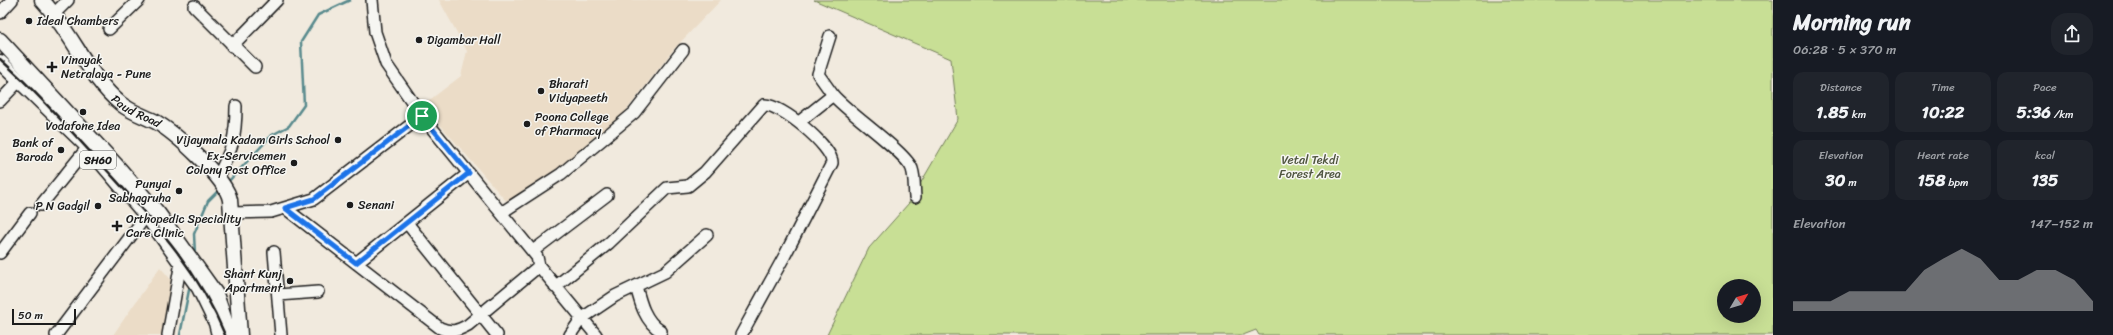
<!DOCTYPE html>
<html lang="en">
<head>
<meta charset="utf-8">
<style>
  body { margin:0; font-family:Sriracha,sans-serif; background:#20242c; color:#f1f3f6; height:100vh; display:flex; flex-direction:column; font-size:15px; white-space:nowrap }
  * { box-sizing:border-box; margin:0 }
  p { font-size:13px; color:#9ea1a6 }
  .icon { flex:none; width:22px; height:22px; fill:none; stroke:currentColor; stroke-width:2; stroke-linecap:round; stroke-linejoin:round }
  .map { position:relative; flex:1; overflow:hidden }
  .drawer { display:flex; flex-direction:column; background:#171b24; width:340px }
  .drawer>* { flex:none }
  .needle { width:26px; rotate:52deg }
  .fabs { position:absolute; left:1717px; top:279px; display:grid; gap:8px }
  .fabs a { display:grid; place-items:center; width:44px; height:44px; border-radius:50%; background:#171b24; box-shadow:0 4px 16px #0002; font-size:20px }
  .scale { position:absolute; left:12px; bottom:10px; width:64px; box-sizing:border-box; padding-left:4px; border:2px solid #1c1c1c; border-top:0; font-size:11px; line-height:14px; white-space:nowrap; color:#1c1c1c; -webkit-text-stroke:3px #f6f6f2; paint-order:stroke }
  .pin { position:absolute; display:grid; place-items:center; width:34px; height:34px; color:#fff; margin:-17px; border:2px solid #fff; border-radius:50%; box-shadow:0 1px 4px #0007 }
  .round { display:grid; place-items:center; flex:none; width:42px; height:42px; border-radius:16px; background:#20242c }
  .headline { display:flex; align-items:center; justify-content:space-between; height:68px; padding:0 20px }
  h1 { font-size:22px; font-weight:700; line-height:30px }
  .stats { display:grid; grid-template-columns:repeat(3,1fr); gap:6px; height:68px; padding:4px 20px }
  .stats div { display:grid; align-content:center; border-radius:10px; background:#20242c; text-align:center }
  .stats b { font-size:17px; font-weight:700 }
  .stats small { font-size:11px; font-weight:400 }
  .stats p { font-size:11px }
  .chart { height:112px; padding:8px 20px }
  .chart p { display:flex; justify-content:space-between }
  .chart svg { width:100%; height:72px; margin-top:4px; fill:#919294; opacity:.7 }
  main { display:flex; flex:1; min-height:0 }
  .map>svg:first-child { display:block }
  .built { fill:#ebdcc7 }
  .green { fill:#c8df95; stroke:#727e58; fill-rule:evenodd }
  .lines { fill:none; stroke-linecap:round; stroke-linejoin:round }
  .stream { stroke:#598a8d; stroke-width:2.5 }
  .minor-casing { stroke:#1c1c1c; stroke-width:14 }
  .major-casing { stroke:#1c1c1c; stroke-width:17 }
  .minor { stroke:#f6f6f2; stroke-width:11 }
  .major { stroke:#f6f6f2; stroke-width:14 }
  .rail { stroke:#1c1c1c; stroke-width:2.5 }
  .route-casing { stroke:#fff; stroke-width:8 }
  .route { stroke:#1a73e8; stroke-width:5 }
  .poi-dot { fill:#1c1c1c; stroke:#f6f6f2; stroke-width:1.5 }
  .labels { text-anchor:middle; stroke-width:3; stroke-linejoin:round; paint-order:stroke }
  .shield { fill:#f6f6f2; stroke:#5d5d5c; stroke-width:1 }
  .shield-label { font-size:11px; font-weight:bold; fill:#1c1c1c }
  .poi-label { font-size:12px; fill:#1c1c1c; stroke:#f6f6f2; text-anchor:start }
  .street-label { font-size:12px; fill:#1c1c1c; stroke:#f6f6f2 }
  .park-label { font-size:12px; fill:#505640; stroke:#f6f6f2 }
</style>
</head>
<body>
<main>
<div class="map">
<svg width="1773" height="335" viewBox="0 0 1773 335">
  <rect width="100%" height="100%" fill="#f1eade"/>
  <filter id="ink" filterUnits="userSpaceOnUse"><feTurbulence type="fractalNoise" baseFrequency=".025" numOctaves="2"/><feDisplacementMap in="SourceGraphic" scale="8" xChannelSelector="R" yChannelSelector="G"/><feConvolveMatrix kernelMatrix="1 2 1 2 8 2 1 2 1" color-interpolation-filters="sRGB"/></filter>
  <g filter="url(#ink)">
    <path class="built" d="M439,0H721L673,50L619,120L513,209L423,105L461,76L467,51Z
      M160,267L173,282L163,335H113Z"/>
    <path class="green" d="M814,0H1773V335H1259L1256,330L1243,335H827L869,248L909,203L958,119L951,59ZM1724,286H1754V316H1724Z"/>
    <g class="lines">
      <path class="stream" d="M227,183L272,135L289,126L304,105L301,42L318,15L350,0
        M195,254L194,234L208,201L220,189
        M180,335L190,285"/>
      <defs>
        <path id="minor" d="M372,0L375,32L386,64L422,116L537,257L539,266L596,335
          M194,6L255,67
          M0,13L12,0
          M55,13L68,0
          M109,29L139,0
          M830,36L818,74L833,95
          M232,46L277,0
          M0,101L19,81
          M799,122L833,95C848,113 907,153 912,169C915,178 914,188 915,197
          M217,178C232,150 236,138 236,106
          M41,205L88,147
          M285,208L440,328C452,333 457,331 468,325L539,266
          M231,213L271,212L314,199L422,116
          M501,213L561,174L634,113L683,50
          M407,223L497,335
          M533,251L607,195
          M274,252L281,335
          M0,253L30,213
          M356,263L469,173
          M636,286C640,302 645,322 661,331
          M555,287L609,243L667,188L688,186L705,172L764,105C780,103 833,147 832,163L785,255L741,335
          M278,295L318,292
          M56,335L146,216
          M168,335L181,262
          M570,335L581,319L615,296L665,272L707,235"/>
        <g id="major">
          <path id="s1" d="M42,0C71,31 89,78 121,104C131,112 144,116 156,122C175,133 226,178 230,200L240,335"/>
          <path d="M0,40L117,166L158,213L216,294L230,335"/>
          <path d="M0,62L88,147L150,220L199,288L216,323L219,335"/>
        </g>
      </defs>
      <use href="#minor" class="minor-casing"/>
      <use href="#major" class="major-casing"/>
      <use href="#minor" class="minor"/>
      <use href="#major" class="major"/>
      <path class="rail" d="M0,59C37,92 70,130 103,166C151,219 198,268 225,335"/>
    </g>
  </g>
  <g class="lines" filter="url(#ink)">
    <defs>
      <path id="route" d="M422,116L469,173L356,263L285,208L314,199Z"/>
    </defs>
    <use href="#route" class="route-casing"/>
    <use href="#route" class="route"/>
  </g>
  <g class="poi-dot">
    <circle cx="29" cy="21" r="4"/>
    <circle cx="419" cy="40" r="4"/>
    <path d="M50 61h4v4h4v4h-4v4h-4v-4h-4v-4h4z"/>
    <circle cx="541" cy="91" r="4"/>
    <circle cx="83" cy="112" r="4"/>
    <circle cx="527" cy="124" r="4"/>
    <circle cx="338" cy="140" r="4"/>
    <circle cx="61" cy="150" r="4"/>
    <circle cx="294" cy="163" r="4"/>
    <circle cx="179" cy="191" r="4"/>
    <circle cx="350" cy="205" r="4"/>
    <circle cx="98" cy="206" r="4"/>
    <path d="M115 220h4v4h4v4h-4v4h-4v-4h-4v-4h4z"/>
    <circle cx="290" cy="281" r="4"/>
  </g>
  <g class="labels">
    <rect class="shield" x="80" y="151" width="36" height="18" rx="3"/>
    <g class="shield-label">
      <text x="98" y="164">SH60</text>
    </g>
    <g class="poi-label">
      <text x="37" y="25">Ideal Chambers</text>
      <text x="427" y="44">Digambar Hall</text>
      <text x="61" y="64">Vinayak<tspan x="61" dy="14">Netralaya - Pune</tspan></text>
      <text x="549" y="88">Bharati<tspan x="549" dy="14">Vidyapeeth</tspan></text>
      <text x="535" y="121">Poona College<tspan x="535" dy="14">of Pharmacy</tspan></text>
      <text x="83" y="130" text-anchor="middle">Vodafone Idea</text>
      <text x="330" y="144" text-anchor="end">Vijaymala Kadam Girls School</text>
      <text x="53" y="147" text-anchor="end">Bank of<tspan x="53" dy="14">Baroda</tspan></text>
      <text x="286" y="160" text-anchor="end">Ex-Servicemen<tspan x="286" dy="14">Colony Post Office</tspan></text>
      <text x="171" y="188" text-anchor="end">Punyai<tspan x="171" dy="14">Sabhagruha</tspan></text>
      <text x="358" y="209">Senani</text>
      <text x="90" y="210" text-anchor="end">P N Gadgil</text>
      <text x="126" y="223">Orthopedic Speciality<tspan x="126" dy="14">Care Clinic</tspan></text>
      <text x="282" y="278" text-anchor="end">Shant Kunj<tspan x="282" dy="14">Apartment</tspan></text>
    </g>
    <g class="street-label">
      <text dy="4" stroke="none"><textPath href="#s1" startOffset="148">Paud Road</textPath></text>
    </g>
    <g class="park-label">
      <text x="1310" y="164">Vetal Tekdi<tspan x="1310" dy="14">Forest Area</tspan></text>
    </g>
  </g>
</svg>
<div class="fabs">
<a><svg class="needle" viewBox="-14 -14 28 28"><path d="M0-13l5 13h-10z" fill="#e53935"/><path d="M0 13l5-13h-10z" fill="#9ea1a6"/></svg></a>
</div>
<div class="scale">50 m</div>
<div class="pin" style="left:422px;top:116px;background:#1e9e55"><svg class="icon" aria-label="arrive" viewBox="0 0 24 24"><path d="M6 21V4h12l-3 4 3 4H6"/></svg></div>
</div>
<section class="drawer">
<div class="headline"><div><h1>Morning run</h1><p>06:28 · 5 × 370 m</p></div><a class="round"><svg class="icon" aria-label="share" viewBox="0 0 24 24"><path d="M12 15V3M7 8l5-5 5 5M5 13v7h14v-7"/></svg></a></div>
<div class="stats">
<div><p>Distance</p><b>1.85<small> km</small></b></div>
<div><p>Time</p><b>10:22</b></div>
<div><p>Pace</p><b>5:36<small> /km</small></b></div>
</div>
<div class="stats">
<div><p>Elevation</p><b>30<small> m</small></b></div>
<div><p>Heart rate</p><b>158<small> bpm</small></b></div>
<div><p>kcal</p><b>135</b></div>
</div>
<div class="chart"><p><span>Elevation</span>147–152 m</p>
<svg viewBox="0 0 160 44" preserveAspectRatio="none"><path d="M0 44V38L10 38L20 38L30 32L40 32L50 32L60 32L70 19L80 12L90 6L100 12L110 25L120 25L130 19L140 19L150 25L160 38V44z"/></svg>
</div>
</section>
</main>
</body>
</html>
